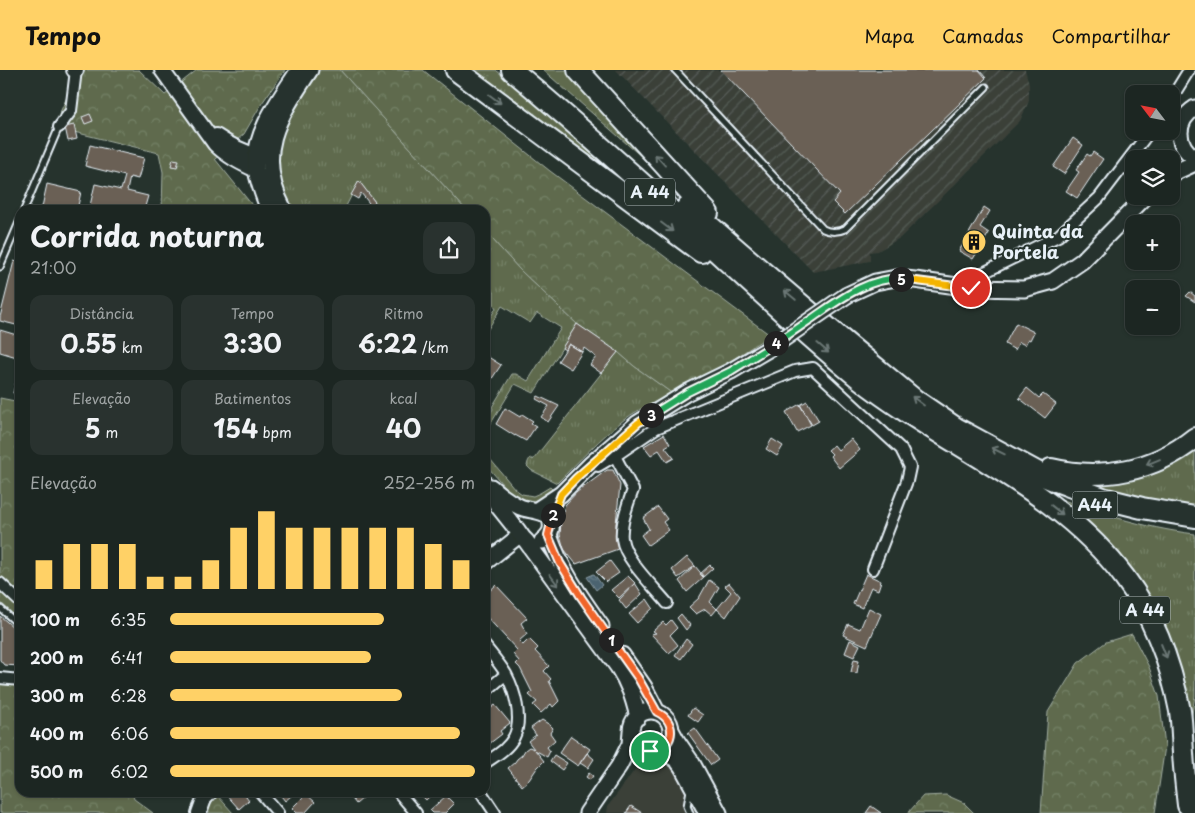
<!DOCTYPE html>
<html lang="pt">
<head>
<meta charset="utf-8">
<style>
  body { margin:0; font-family:"Playpen Sans",sans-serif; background:#29322f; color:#f1f3f6; height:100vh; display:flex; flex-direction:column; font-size:19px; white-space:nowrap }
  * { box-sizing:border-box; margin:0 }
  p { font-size:16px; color:#a0a5a5 }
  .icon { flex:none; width:28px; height:28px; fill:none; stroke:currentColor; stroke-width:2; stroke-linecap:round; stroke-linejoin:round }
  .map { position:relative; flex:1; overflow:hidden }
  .side { position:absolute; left:15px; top:135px; width:475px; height:592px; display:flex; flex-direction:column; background:#1c2622; border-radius:15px; box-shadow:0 1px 4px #0004,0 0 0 1px #3a4340 }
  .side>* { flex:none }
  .needle { width:32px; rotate:302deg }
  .tools { position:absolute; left:1125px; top:15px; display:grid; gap:10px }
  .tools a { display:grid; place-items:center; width:55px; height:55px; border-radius:10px; background:#1c2622; box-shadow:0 1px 4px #0004,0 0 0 1px #3a4340; font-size:25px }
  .pin { position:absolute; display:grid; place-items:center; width:42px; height:42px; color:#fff; margin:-21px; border:2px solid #fff; border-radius:50%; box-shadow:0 1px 5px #0007 }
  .km { position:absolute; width:25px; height:25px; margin:-12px; border-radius:50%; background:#222; color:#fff; font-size:14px; line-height:25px; text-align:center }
  .round { display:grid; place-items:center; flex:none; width:52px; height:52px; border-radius:15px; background:#29322f }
  .summary { display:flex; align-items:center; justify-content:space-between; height:85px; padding:0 15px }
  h1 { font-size:28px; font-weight:700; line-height:38px }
  .metrics { display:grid; grid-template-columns:repeat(3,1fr); gap:8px; height:85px; padding:5px 15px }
  .metrics div { display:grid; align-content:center; border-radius:12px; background:#29322f; text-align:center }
  .metrics b { font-size:25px; font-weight:700 }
  .metrics small { font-size:14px; font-weight:400 }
  .metrics p { font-size:14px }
  .chart { height:140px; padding:10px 15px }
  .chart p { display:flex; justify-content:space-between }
  .chart svg { width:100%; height:90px; margin-top:5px; stroke:#ffd166; stroke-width:6 }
  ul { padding:0 15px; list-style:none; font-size:16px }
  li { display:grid; grid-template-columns:80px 60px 1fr; align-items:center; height:38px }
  li i { height:12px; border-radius:6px; background:#ffd166 }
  header { display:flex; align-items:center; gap:30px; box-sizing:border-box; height:70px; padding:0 25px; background:#ffd166; color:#111 }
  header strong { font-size:24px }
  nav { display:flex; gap:28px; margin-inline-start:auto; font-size:18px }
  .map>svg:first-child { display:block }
  .built { fill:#3a4039 }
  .industrial { fill:url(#industrial-furrows) }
  .grass { fill:url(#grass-tufts); stroke:#a3aea2 }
  .forest { fill:url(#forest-crowns); stroke:#a3aea2 }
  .water { fill:url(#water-waves); stroke:#8a9ca6 }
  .building { fill:#6a6054; stroke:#e8f1f8 }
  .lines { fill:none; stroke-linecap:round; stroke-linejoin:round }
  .service-casing { stroke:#e8f1f8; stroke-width:9 }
  .minor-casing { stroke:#e8f1f8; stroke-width:14 }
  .tertiary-casing { stroke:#e8f1f8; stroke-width:18 }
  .secondary-casing { stroke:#e8f1f8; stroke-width:19 }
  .motorway-casing { stroke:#e8f1f8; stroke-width:24 }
  .service { stroke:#26332d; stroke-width:5 }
  .minor { stroke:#26332d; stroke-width:10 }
  .tertiary { stroke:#26332d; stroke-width:14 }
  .secondary { stroke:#26332d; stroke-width:15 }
  .motorway { stroke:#26332d; stroke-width:20 }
  .secondary-bridge-casing { stroke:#e8f1f8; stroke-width:19; stroke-linecap:butt }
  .secondary-bridge { stroke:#26332d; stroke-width:15 }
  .oneway { stroke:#6a7674 }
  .split-1-casing { stroke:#fff; stroke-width:10 }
  .split-2-casing { stroke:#fff; stroke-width:10 }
  .split-3-casing { stroke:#fff; stroke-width:10 }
  .split-4-casing { stroke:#fff; stroke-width:10 }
  .split-5-casing { stroke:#fff; stroke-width:10 }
  .split-6-casing { stroke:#fff; stroke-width:10 }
  .split-1 { stroke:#f0652b; stroke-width:6 }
  .split-2 { stroke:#f0652b; stroke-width:6 }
  .split-3 { stroke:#f5b400; stroke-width:6 }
  .split-4 { stroke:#22a559; stroke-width:6 }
  .split-5 { stroke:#22a559; stroke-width:6 }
  .split-6 { stroke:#f5b400; stroke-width:6 }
  .labels { text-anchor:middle; stroke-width:4; stroke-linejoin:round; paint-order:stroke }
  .shield { fill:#26332d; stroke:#aeb8bb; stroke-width:1 }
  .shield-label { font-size:16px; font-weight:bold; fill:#e8f1f8 }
  .poi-label { font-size:18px; font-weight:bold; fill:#e8f1f8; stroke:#26332d; text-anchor:start }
</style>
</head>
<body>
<header>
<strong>Tempo</strong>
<nav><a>Mapa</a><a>Camadas</a><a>Compartilhar</a></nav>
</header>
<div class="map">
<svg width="1195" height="743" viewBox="0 0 1195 743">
  <defs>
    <pattern id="industrial-furrows" width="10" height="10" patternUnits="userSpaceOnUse" patternTransform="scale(1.25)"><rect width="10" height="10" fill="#3a4039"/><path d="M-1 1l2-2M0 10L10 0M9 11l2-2" fill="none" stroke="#565c56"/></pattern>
    <pattern id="grass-tufts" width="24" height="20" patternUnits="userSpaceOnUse" patternTransform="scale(1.25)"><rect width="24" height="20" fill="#5e6b4d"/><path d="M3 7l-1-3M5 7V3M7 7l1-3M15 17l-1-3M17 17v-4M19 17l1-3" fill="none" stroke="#758167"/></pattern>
    <pattern id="forest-crowns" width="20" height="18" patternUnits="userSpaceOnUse" patternTransform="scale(1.25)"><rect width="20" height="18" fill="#5e6b4d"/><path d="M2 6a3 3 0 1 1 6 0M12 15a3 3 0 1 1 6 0" fill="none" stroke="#758167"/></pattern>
    <pattern id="water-waves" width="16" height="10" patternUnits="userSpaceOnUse" patternTransform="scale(1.25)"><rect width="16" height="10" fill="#4b6470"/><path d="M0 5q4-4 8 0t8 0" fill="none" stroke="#657b85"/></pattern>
  </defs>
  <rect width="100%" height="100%" fill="#26332d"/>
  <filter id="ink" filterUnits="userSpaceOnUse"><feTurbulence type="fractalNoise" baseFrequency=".02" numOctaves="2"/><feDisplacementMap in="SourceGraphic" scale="10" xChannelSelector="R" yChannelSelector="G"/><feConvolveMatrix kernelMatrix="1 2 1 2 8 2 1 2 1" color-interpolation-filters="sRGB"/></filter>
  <g filter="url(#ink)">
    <path class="built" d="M647,689L658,690L668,694L675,701L698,743H607L608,736L636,698Z"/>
    <path class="industrial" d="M616,0H1025L1029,13V31L1020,51L900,168L878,181L870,182V191L813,202Z"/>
    <path class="grass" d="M317,0H340L466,140H381L359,111L344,140H292L283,126L276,100L277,71L290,42Z
      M462,0H496L644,128Z
      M543,0H569L669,111Z
      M485,161L520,200L577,254L534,323L515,314L485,363V352L493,339L492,337L512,304H516L528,311L561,258L537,243L530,253L502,236L485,264V256L496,238L494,235V222L485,210Z
      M618,282L634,296L673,324C657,331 640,338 625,349C600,368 579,391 557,413L531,400L527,396L528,392L530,388L533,390Z
      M1195,373V439L1111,424L1083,409Z
      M485,383L515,419L522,424L533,426L540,423L550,417L553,420C550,422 547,426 544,427C525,438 509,423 498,409C490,399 485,396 485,383Z
      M1043,422C1090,441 1144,458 1195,464V626L1188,668L1153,547Z"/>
    <path class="forest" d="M83,0H139L165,25L197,0H285L262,33L244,64L215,89L256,140H162L163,102L159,83L74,62L58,47L71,18Z
      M340,0H423L550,101L770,265L723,296L673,324L634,296L618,282L577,254L520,200L485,161V140H466Z
      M0,328L20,332V550L0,532Z
      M1132,564L1149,597L1159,626L1165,676L1155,743H1041L1048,642L1078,593L1106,572Z
      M0,614H20V722L132,723L134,729L153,743H0Z
      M217,725L233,743H206Z
      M946,725L964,733L974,743H908L923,726Z"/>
    <path class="water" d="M594,504L602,515L596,520L587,507Z"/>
    <path class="building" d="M721,0H979L986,8L845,144L833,132L840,124Z
      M90,44L93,51L85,54L82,47Z
      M74,55L77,69L68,71L65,57Z
      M1073,68L1083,75L1064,104L1053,97Z
      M90,75L144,88L138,109L130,107L127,121L148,126L144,140H89L95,114L121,120L125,106L85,96Z
      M1093,82L1103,89L1077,128L1066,121L1079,102L1076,100L1087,84L1090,86Z
      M173,89L179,90L177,97L171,96Z
      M359,111L381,140H369L366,136L369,133L361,123L358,129L351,125Z
      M47,114L81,122L77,140H40L41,137H42Z
      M984,137L990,141L980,157L989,163L973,189L959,181Z
      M14,191L20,193V256L0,251V247Z
      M1190,222L1195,226V232L1186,226Z
      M485,225L491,229L485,238Z
      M1016,253L1034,262L1030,270L1028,269L1025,275L1019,272L1015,280L1005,274Z
      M577,254L618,282L601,303L590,295L596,287L584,278L582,282L569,274L565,280L562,278Z
      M0,260L20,266V288L0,282Z
      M569,274L582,282L571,299L558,291Z
      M485,285L501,295L485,319Z
      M16,311L20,312V325L13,323Z
      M1027,318L1039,328L1043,324L1056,334L1045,348L1019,328Z
      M538,326L559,336L548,352L541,347L549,336L536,329Z
      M807,331L819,351L812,355L800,335Z
      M800,334L811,355L797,362L786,342Z
      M505,338L520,347L522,344L533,351L531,353L536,356L526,371L515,365V366L496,354Z
      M664,364L670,374L665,377L674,388L667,392L659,380L651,385L644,376Z
      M772,369L783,376L777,386L766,379Z
      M851,369L860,380L839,398L830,386L832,384L828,380L834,375L838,380Z
      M607,400H613L620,415L616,454L618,479L576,494L564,479L560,465L561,450L565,435L577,422Z
      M658,437L667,449L663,452L669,460L648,475L641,465L649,459L643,448Z
      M687,487L695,496L678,508L672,500Z
      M610,491L619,503L606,512L596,502Z
      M710,495L713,498L703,507L700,504Z
      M695,496L704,507L687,522L679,511Z
      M866,504L881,511L878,520L871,517L862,538L853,534Z
      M628,506L635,513L619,528L611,520Z
      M709,510L719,517L710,532L717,539L712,545L705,539L696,544L689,537L699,528Z
      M635,513L642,524L626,539L619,530Z
      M729,513L740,526L726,547L717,539L731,522L725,516Z
      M496,515L527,548L521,553L527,564L519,571L523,575L529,569L538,578L535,581L549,596L544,601L551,609L549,611L559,631L553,637L551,634L541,643L533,635L537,632L529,625L532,622L520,598L516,594L519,591L513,584L517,580L485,545V525Z
      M647,529L653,538L637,553L629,544Z
      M869,538L881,544L867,576L843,565L848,554L860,559Z
      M681,544L690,555L686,560L677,548Z
      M0,546L20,563V596L4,595L0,590Z
      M671,550L677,558L670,565L678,575L669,583L651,564L656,563L653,561L663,552L666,555Z
      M686,569L692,574L681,589L675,585Z
      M850,570L860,575L854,587L845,583Z
      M854,589L859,590L857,603L851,602Z
      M495,635L510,653L500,661L502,664L485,677V648L488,646L485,643Z
      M693,638L703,645L698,652L688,645Z
      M542,650L550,655L553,658L550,663L555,670L547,677L550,681L547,687L535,680L544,691L537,698L529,710L522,716L508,698L515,692L517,689L522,685L525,680L529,677L534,679L528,671L536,665L531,658Z
      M695,658L718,690L711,695L688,663Z
      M571,666L590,679L578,696L559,683Z
      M587,683L594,689L588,698L580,693Z
      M554,685L567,693L562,700L550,691Z
      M589,703L593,706L590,710L586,707Z
      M224,722H243L249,730L239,739Z
      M278,722H296L285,731Z
      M347,722H370L356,734Z
      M418,722H434L426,730Z
      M306,724L315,732L305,743H297L292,738Z
      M446,726L454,734L445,743H433L430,740Z
      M631,736L642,743H626Z
      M871,736L881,743H866Z"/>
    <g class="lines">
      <defs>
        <path id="service" d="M675,0L823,159C831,163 838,162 845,159L986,17
          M24,140L59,57
          M0,197L20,150
          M0,538L20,556
          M690,743L687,736L690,720"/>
        <path id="minor" d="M1171,29L1189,0
          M59,57L71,41L76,0
          M1124,95L1134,106
          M981,204L1058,166L1099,128L1150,61
          M615,386L633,420C628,433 620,455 622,469C625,490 654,517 667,533
          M594,395L598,396L615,386L656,358L795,301L813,298L901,379L910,397L907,411L873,499
          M0,513L20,532
          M485,576C492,585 500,594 506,604C515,621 523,649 514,667C508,679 495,686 485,693
          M0,608L20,610
          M485,622L506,604
          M260,722L278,743
          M398,722L416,743
          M481,722L495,743"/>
        <path id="tertiary" d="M74,0H76
          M162,0L215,74C227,86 241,93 256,100
          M216,66C228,74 241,82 256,85
          M485,493L520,465
          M199,743L204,729L210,722"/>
        <path id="secondary" d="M1195,38C1175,51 1175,75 1195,88
          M1171,104L1195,93
          M269,140C264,127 258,113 256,99C252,65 281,27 299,0
          M284,140C254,83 278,48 310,0
          M847,225L875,212L896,208L915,210L971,218L1024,219L1053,211L1082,191L1146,126
          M485,414L498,436L518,461L523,468L526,471L618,597C629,614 633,627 638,647
          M491,417C500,425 509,432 520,437C531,442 554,438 551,459C550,464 546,468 542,471
          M537,440L561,424L590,395L638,353L688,322L731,301L770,278
          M549,465C561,500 580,526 601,556
          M622,585L644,617L657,642
          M631 661a20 20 0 1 1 40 0a20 20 0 1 1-40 0Z
          M671,660L677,671L692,693L719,743
          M660,679L677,690L682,697L707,743
          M587,743L619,696L630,674L631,661"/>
        <path id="motorway" d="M456,0L701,182
          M512,0C573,51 633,105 692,159C747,209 801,261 859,308C946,377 1057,416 1125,508C1154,547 1171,594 1180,641C1182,655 1182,669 1183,683C1184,700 1186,718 1188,735
          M578,0L708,143
          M688,137L764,203L846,273L915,330L956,358L1048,408L1069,416L1106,429L1142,438L1195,447
          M1051,399C1101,411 1154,401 1195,368"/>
      </defs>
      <use href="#service" class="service-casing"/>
      <use href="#minor" class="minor-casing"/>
      <use href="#tertiary" class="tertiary-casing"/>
      <use href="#secondary" class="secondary-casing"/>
      <use href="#motorway" class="motorway-casing"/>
      <use href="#service" class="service"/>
      <use href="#minor" class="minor"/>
      <use href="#tertiary" class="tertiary"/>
      <use href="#secondary" class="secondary"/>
      <use href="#motorway" class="motorway"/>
      <defs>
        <path id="secondary-bridge" d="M770,278L847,225"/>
      </defs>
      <use href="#secondary-bridge" class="secondary-bridge-casing"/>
      <use href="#secondary-bridge" class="secondary-bridge"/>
    </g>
    <defs><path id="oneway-shaft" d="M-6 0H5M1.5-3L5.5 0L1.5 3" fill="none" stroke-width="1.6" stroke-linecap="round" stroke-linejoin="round" transform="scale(1.25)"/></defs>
    <g class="oneway">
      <use href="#oneway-shaft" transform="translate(495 29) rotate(37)"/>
      <use href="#oneway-shaft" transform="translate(660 90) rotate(-132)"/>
      <use href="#oneway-shaft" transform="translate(667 157) rotate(37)"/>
      <use href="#oneway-shaft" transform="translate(790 225) rotate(-140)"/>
      <use href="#oneway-shaft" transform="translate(823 278) rotate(41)"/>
      <use href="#oneway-shaft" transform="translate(918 331) rotate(-143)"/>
      <use href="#oneway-shaft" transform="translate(998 381) rotate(-154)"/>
      <use href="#oneway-shaft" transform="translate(1153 392) rotate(158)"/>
      <use href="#oneway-shaft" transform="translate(1057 440) rotate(38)"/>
      <use href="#oneway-shaft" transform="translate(554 510) rotate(53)"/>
      <use href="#oneway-shaft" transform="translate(1164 581) rotate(68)"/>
    </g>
  </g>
  <g class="lines" filter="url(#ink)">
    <defs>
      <path id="split-1" d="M611,570L638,608L657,642C679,652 674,680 650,681"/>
      <path id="split-2" d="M553,445L548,465L560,493L581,527L611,570"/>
      <path id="split-3" d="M553,445L561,424L576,408L638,353L651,345"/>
      <path id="split-4" d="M651,345L688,322L731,301L776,273"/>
      <path id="split-5" d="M776,273C790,264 804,254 817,245C842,228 870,207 901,209"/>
      <path id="split-6" d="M901,209L971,218"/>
    </defs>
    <use href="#split-1" class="split-1-casing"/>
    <use href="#split-2" class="split-2-casing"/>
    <use href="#split-3" class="split-3-casing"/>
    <use href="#split-4" class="split-4-casing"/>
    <use href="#split-5" class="split-5-casing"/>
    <use href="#split-6" class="split-6-casing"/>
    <use href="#split-1" class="split-1"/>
    <use href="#split-2" class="split-2"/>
    <use href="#split-3" class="split-3"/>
    <use href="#split-4" class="split-4"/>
    <use href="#split-5" class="split-5"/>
    <use href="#split-6" class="split-6"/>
  </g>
  <defs>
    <symbol id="building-disc" viewBox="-11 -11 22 22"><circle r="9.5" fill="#ffd166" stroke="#26332d"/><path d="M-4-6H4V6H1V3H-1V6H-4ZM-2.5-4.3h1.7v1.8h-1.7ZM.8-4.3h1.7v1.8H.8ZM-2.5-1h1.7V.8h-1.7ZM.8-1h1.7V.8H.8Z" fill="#111"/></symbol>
  </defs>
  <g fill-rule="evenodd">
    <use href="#building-disc" x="960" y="158" width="28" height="28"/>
  </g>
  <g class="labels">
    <g class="shield">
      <rect x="625" y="108.5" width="50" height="27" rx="4"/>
      <rect x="1072.5" y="421.5" width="45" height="27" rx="4"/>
      <rect x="1120" y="526.5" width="50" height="27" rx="4"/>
    </g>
    <g class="shield-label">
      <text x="650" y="128">A 44</text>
      <text x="1095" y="441">A44</text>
      <text x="1145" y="546">A 44</text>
    </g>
    <g class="poi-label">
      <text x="992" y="168">Quinta da<tspan x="992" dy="21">Portela</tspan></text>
    </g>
  </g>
</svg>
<div class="tools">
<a><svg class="needle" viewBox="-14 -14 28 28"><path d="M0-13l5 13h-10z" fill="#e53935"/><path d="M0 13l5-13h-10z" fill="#a0a5a5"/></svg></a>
<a><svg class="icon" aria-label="layers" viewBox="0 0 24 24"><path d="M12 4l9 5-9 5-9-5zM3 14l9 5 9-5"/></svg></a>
<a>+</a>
<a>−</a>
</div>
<div class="pin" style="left:650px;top:681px;background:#1e9e55"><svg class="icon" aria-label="arrive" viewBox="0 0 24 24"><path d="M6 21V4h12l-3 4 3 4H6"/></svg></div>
<div class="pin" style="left:971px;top:218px;background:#d93025"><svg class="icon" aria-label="check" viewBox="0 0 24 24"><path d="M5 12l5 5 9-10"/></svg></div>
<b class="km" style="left:611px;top:570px">1</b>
<b class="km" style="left:553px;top:445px">2</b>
<b class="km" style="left:651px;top:345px">3</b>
<b class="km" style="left:776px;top:273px">4</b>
<b class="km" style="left:901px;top:209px">5</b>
<section class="side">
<div class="summary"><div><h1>Corrida noturna</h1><p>21:00</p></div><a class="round"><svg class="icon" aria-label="share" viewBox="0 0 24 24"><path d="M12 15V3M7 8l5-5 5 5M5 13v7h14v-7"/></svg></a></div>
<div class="metrics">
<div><p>Distância</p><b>0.55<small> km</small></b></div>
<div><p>Tempo</p><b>3:30</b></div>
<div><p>Ritmo</p><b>6:22<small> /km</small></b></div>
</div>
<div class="metrics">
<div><p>Elevação</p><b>5<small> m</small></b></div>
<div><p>Batimentos</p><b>154<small> bpm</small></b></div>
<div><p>kcal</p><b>40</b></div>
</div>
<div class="chart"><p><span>Elevação</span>252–256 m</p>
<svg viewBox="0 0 160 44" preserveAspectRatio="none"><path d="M5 44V30M15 44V22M25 44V22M35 44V22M45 44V38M55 44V38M65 44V30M75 44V14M85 44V6M95 44V14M105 44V14M115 44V14M125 44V14M135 44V14M145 44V22M155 44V30"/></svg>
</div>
<ul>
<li><b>100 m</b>6:35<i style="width:70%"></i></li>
<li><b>200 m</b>6:41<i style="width:66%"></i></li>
<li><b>300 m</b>6:28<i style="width:76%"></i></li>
<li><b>400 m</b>6:06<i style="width:95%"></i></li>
<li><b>500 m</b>6:02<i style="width:100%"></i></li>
</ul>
</section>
</div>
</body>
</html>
